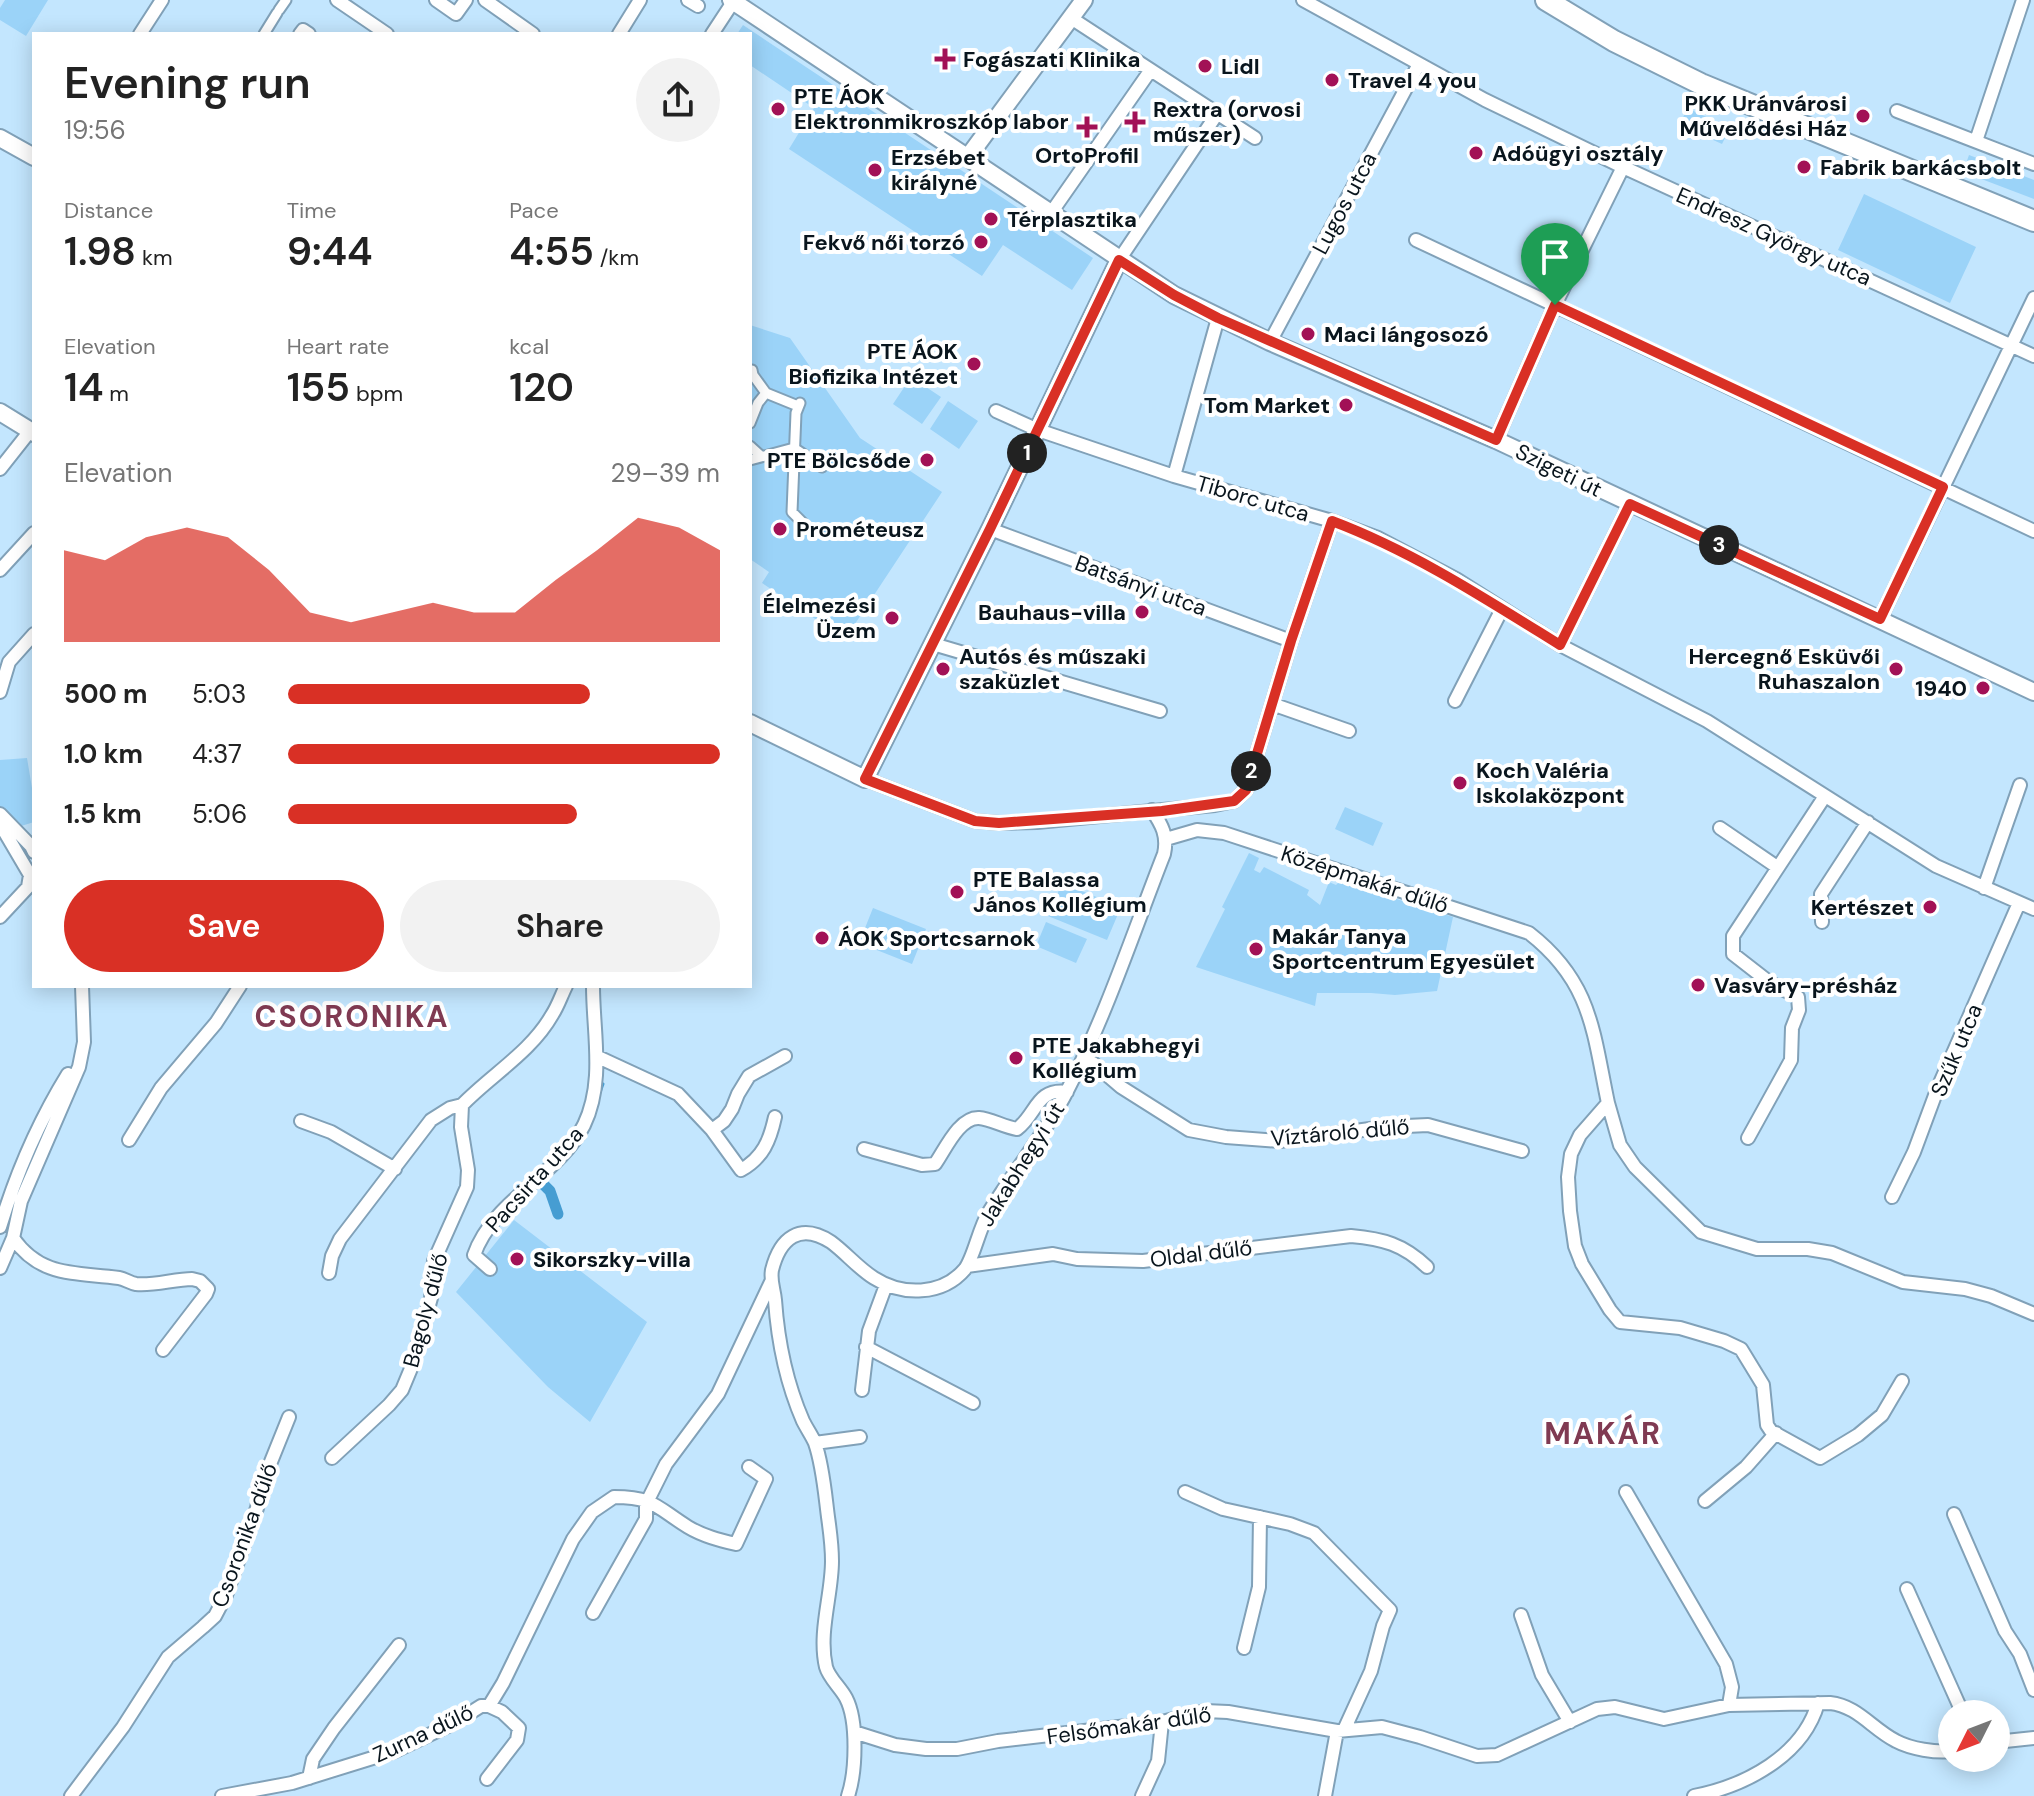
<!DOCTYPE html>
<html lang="en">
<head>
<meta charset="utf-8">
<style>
  body { margin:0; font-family:"DM Sans",sans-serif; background:#f2f2f2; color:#222; height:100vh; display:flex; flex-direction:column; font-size:30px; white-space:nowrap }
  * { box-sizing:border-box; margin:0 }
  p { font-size:26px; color:#767676 }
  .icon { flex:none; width:44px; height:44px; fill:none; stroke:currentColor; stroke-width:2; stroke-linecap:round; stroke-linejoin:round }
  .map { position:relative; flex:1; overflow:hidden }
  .side { position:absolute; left:32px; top:32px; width:720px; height:956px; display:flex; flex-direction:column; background:#fff; border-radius:0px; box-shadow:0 4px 20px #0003 }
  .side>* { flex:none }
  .needle { width:52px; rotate:228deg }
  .controls { position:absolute; left:1938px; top:1700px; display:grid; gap:16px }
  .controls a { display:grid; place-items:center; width:72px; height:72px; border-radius:50%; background:#fff; box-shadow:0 4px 20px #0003; font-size:40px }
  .pin { position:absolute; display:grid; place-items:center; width:68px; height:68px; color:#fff; margin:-82px -34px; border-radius:50% 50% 50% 0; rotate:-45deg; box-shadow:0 0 8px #0007 }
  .pin .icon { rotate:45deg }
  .km { position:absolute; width:40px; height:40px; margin:-20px; border-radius:50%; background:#222; color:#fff; font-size:22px; line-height:40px; text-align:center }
  .round { display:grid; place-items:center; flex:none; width:84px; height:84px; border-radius:42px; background:#f2f2f2 }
  .head { display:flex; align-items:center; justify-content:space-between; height:136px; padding:0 32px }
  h1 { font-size:44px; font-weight:600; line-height:60px }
  .figures { display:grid; grid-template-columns:repeat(3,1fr); gap:12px; height:136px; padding:8px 32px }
  .figures div { display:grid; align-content:center }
  .figures b { font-size:40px; font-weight:600 }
  .figures small { font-size:22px; font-weight:400 }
  .figures p { font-size:22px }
  .chart { height:224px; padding:16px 32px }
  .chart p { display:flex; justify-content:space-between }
  .chart svg { width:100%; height:144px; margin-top:8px; fill:#d93025; opacity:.7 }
  .cta { display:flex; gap:16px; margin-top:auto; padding:16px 32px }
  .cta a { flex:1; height:92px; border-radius:48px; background:#d93025; color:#fff; font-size:32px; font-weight:600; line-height:92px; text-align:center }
  .cta a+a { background:#f2f2f2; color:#222 }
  ul { padding:0 32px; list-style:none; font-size:26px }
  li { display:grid; grid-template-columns:128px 96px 1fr; align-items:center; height:60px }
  li i { height:20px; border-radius:10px; background:#d93025 }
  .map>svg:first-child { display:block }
  .green { fill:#9bd3f8 }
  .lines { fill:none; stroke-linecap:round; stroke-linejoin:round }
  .stream { stroke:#469dd2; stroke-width:3 }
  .canal { stroke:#469dd2; stroke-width:11 }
  .pedestrian-casing { stroke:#81a1b8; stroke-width:13 }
  .minor-casing { stroke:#81a1b8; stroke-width:16 }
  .tertiary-casing { stroke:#81a1b8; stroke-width:20 }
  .primary-casing { stroke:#81a1b8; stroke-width:24 }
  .pedestrian { stroke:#fff; stroke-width:9 }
  .minor { stroke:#fff; stroke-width:12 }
  .tertiary { stroke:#fff; stroke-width:16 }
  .primary { stroke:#fff; stroke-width:20 }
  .route-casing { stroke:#fff; stroke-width:16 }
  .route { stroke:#d93025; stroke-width:10 }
  .poi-dot { fill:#a21156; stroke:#fff; stroke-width:3 }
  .labels { text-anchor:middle; stroke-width:8; stroke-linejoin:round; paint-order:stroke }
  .poi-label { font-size:22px; font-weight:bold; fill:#09151d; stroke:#fff; text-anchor:start }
  .street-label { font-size:22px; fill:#09151d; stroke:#fff }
  .district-label { font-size:30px; font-weight:bold; letter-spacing:2px; fill:#803a52; stroke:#fff }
</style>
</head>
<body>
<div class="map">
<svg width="2034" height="1796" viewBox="0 0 2034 1796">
  <rect width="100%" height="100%" fill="#c3e6fe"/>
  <path class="green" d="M5,0H48L26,36L0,20V8Z
    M743,25L1093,258L1072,290L1003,245L982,276L789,149L814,108L750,65V34H737Z
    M1687,108L1730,128L1722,144L1680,125Z
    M1969,155L2034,180V199L1963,172Z
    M1864,194L1976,247L1950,303L1838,250Z
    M750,325L790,338L860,438L942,492L845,639L762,583L769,572L750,559Z
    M911,377L941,397L922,424L893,404Z
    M948,401L978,421L959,449L930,429Z
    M27,758L34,800V822L18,827L0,809V760Z
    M1345,807L1383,823L1373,846L1335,829Z
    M1249,853L1259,858L1254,870L1260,873L1264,867L1309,890L1307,895L1320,905L1329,882L1336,885L1340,881L1453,917L1437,991L1395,995L1371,993H1317L1315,1006L1196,967L1225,909L1222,907Z
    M1062,883L1121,907L1107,940L1048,916Z
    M873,908L926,929L912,964L859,943Z
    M1046,922L1087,939L1076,963L1036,946Z
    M514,1220L647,1322L590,1422L548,1387L456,1292Z"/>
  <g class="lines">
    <path class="stream" d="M599,1095L603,1084
      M543,1184L585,1138L588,1129"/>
    <path class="canal" d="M543,1184L550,1191L558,1214"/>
    <defs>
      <path id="pedestrian" d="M279,10L286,0
        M264,34L277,13
        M752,370L753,375L766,393
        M800,403L796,413L792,512L804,524
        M750,423L758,403L766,393L798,406
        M750,446L761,456
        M750,460L794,448L822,467"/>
      <path id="minor" d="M337,0L387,34
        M436,0L456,14L466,0
        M485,0L533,34
        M688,0L698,6
        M1303,0L1485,100L1623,167L2034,356
        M1071,18L1255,138
        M140,34L162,0
        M300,34L303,30L309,34
        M619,34L640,0
        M712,34L733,2
        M1897,111L2034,164
        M1976,141L2023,0
        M1051,213L1150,71
        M1416,240L2034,531
        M1119,260L1217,114
        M1270,342L1419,64
        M996,411L1038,430L1174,476L1332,521L1378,538L1456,579L1560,645L1707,721L1936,866L2034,909
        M1496,440L1555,305L1623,167
        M0,469L30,431
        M1174,476L1218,318
        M990,529L1291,641
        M0,570L34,533
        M1880,619L2034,298
        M933,644L1160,711
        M1560,645L1630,504
        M0,692L9,662L34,634
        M1455,701L1502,609
        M1272,704L1349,731
        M865,779L975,821L999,823L1037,822L1215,805L1234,801L1246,790L1291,641L1332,521
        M0,814L31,846L34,852
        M0,824L30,875L28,887L0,917
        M1720,828L1777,867
        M1166,839L1197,830L1224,833L1529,933C1592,982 1593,1032 1608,1103L1580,1135L1571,1154L1568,1177L1570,1211L1575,1246L1582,1264L1610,1310L1620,1322L1680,1328L1724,1341L1741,1349L1763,1385L1767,1425L1771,1431L1820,1458L1858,1435L1882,1415L1902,1381
        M1984,888L2020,785
        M1822,922L1821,894L1868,822
        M598,1057L678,1094L712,1130L741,1170C763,1158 770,1140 775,1117
        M1083,1058L1093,1063L1121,1087L1189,1130L1226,1137L1280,1141L1385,1127L1428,1125L1522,1151
        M1608,1103L1620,1145L1635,1167L1701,1232L1757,1249H1808L1832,1253L1903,1282L1965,1289L1991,1296L2034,1314
        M301,1121L331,1132L395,1169
        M712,1130L724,1121L732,1109L738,1094L749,1076L785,1056
        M1748,1138L1791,1060L1792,1028L1799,1010L1798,997L1769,982L1733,954V936L1825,796
        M129,1140L161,1088L216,1023L240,986
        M864,1149L922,1165L935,1164C945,1150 959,1117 979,1118C991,1119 1004,1127 1017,1129C1037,1114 1036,1088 1067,1092
        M1892,1197L1914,1152L1937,1090L2019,903
        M0,1227C16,1174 39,1121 68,1074
        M13,1238C41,1278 76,1272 119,1278C125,1279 130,1283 136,1284C153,1286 175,1279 192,1279L200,1281L208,1289L206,1294L163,1350
        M967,1266L1053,1254L1077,1259L1143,1261L1351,1236C1383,1239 1403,1244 1427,1267
        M0,1268L13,1238L21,1201L79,1067L84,1042L82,986
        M490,1269L474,1255C493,1200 558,1176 584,1125C605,1081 593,1033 593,986
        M329,1273L332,1256L340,1239L431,1120L450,1108L462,1105
        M866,1347L973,1403
        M862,1390L869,1331L886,1285
        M815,1443L860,1437
        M332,1458L389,1405L402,1390L412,1366L431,1298L434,1261L467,1187L468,1170L461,1127L462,1105C491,1075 531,1052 552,1015C558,1006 561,996 566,986
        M1185,1492L1223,1509L1290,1524L1314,1533L1390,1610L1383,1626L1371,1671L1344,1730
        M1626,1492L1726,1664L1732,1687L1729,1705
        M1705,1501L1746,1467L1776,1433
        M1954,1514L2005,1631L2020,1654L2034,1690
        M1907,1589L1963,1714
        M593,1613L646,1519V1504L666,1464L718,1394L771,1282
        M1521,1615L1542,1675L1570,1722
        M1244,1648L1259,1587L1260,1517
        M489,1706L503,1683L573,1539L592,1512L614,1497C654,1497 656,1507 688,1527C703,1536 719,1540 736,1544L766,1479L749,1467
        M854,1732L895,1745L926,1749H957L998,1741L1162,1722L1205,1711L1228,1712L1337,1731L1382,1727L1420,1737L1477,1756L1497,1755L1597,1709L1615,1707L1664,1719L1729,1705L1830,1703C1858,1706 1872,1729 1896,1741C1911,1749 1936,1753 1952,1751
        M1996,1742L2034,1738
        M309,1778L313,1759L334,1728L399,1645
        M71,1796L123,1727L168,1657L203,1627L215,1616L226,1595L257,1508L262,1484L289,1417
        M222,1796L292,1783L395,1751L454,1723L481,1706H489L502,1712L519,1728L517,1740L487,1779
        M848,1796C856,1772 858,1721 846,1698C840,1687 829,1678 826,1667C818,1632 832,1595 832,1561C832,1547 830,1531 828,1517C825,1494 823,1466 815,1443C812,1436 807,1429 803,1421C786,1382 778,1343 775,1300C774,1289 770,1281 772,1270C780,1238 800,1222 831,1242C846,1253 858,1268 874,1278C902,1296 942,1296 965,1269C974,1257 979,1228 989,1212C1014,1171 1045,1134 1067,1091C1106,1016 1133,933 1164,854C1168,836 1162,825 1152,810
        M1142,1796L1158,1761L1162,1722
        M1325,1796L1337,1731
        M1694,1796C1745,1786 1803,1756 1818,1703"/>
      <path id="tertiary" d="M731,0L1174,295L1270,342L1496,440L2034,692
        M0,138L34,157
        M968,157L1084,0
        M0,412L34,433
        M750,723L865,779L990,529L1119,260"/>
      <path id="primary" d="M1546,0L1614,41L1701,84L2034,221"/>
    </defs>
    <use href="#pedestrian" class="pedestrian-casing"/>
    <use href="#minor" class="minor-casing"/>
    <use href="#tertiary" class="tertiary-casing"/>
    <use href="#primary" class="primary-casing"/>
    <use href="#pedestrian" class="pedestrian"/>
    <use href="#minor" class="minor"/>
    <use href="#tertiary" class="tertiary"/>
    <use href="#primary" class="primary"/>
  </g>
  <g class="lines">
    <defs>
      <path id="route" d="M1119,260L1174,295L1218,318L1496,440L1555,305L1943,487L1880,619L1630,504L1560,645C1486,599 1414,552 1332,521L1291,641L1246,790L1234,801L1162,811L999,823L975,821L865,779L990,529Z"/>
    </defs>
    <use href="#route" class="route-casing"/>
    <use href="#route" class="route"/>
  </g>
  <g class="poi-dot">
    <path d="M941 47h8v8h8v8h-8v8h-8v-8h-8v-8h8z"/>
    <circle cx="1205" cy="66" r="8"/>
    <circle cx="1332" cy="80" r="8"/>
    <circle cx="778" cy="109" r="8"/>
    <circle cx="1863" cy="116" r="8"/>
    <path d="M1131 110h8v8h8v8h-8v8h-8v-8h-8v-8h8z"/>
    <path d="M1083 115h8v8h8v8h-8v8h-8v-8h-8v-8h8z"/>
    <circle cx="1476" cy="153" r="8"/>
    <circle cx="1804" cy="167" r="8"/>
    <circle cx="875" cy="170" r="8"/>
    <circle cx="991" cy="219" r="8"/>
    <circle cx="981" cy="242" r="8"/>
    <circle cx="1308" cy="334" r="8"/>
    <circle cx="974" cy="364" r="8"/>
    <circle cx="1346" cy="405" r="8"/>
    <circle cx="927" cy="460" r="8"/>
    <circle cx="780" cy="529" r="8"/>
    <circle cx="1142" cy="612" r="8"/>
    <circle cx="892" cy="618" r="8"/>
    <circle cx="943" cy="669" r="8"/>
    <circle cx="1896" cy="669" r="8"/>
    <circle cx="1983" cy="688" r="8"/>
    <circle cx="1460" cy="783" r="8"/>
    <circle cx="957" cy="892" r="8"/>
    <circle cx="1930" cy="907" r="8"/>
    <circle cx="822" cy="938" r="8"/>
    <circle cx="1256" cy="949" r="8"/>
    <circle cx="1698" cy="985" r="8"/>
    <circle cx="1016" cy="1058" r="8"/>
    <circle cx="517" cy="1259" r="8"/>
  </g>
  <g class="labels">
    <g class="poi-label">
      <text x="963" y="67">Fogászati Klinika</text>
      <text x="1221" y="74">Lidl</text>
      <text x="1348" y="88">Travel 4 you</text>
      <text x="794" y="104">PTE ÁOK<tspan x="794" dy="25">Elektronmikroszkóp labor</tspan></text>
      <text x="1847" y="111" text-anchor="end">PKK Uránvárosi<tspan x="1847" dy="25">Művelődési Ház</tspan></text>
      <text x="1153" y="117">Rextra (orvosi<tspan x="1153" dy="25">műszer)</tspan></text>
      <text x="1492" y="161">Adóügyi osztály</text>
      <text x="1087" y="163" text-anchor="middle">OrtoProfil</text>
      <text x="891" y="165">Erzsébet<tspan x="891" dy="25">királyné</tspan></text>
      <text x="1820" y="175">Fabrik barkácsbolt</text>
      <text x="1007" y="227">Térplasztika</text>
      <text x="965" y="250" text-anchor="end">Fekvő női torzó</text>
      <text x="1324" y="342">Maci lángosozó</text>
      <text x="958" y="359" text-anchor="end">PTE ÁOK<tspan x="958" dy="25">Biofizika Intézet</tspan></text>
      <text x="1330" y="413" text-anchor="end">Tom Market</text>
      <text x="911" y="468" text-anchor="end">PTE Bölcsőde</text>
      <text x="796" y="537">Prométeusz</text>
      <text x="876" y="613" text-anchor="end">Élelmezési<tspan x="876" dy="25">Üzem</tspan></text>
      <text x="1126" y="620" text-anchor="end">Bauhaus-villa</text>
      <text x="959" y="664">Autós és műszaki<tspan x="959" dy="25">szaküzlet</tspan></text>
      <text x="1880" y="664" text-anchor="end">Hercegnő Esküvői<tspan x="1880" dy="25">Ruhaszalon</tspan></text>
      <text x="1967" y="696" text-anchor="end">1940</text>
      <text x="1476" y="778">Koch Valéria<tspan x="1476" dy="25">Iskolaközpont</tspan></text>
      <text x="973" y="887">PTE Balassa<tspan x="973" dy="25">János Kollégium</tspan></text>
      <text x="1914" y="915" text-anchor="end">Kertészet</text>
      <text x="1272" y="944">Makár Tanya<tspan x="1272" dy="25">Sportcentrum Egyesület</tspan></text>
      <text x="838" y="946">ÁOK Sportcsarnok</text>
      <text x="1714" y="993">Vasváry-présház</text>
      <text x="1032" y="1053">PTE Jakabhegyi<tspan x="1032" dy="25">Kollégium</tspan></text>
      <text x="533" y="1267">Sikorszky-villa</text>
    </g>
    <g class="street-label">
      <text transform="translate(1344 203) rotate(-62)" y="8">Lugos utca</text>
      <text transform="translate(1774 236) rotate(24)" y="8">Endresz György utca</text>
      <text transform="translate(1559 470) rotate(26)" y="8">Szigeti út</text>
      <text transform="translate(1253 498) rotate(16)" y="8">Tiborc utca</text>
      <text transform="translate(1141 585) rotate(20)" y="8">Batsányi utca</text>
      <text transform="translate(1365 879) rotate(18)" y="8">Középmakár dűlő</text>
      <text transform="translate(1956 1050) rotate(-67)" y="8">Szűk utca</text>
      <text transform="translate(1340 1132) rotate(-5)" y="8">Víztároló dűlő</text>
      <text transform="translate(1021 1164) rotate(-58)" y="8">Jakabhegyi út</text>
      <text transform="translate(534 1179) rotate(-48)" y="8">Pacsirta utca</text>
      <text transform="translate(1201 1253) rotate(-7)" y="8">Oldal dűlő</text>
      <text transform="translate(425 1310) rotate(-75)" y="8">Bagoly dűlő</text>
      <text transform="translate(244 1535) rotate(-70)" y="8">Csoronika dűlő</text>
      <text transform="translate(1129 1725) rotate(-8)" y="8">Felsőmakár dűlő</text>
      <text transform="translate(423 1733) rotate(-25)" y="8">Zurna dűlő</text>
    </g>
    <g class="district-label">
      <text x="352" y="1027">CSORONIKA</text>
      <text x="1603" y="1444">MAKÁR</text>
    </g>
  </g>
</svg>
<div class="controls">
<a><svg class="needle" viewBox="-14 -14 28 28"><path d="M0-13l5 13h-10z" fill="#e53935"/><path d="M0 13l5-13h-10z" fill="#767676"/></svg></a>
</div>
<div class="pin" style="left:1555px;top:305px;background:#1e9e55"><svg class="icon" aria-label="arrive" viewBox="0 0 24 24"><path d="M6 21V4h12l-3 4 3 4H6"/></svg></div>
<b class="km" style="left:1027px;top:453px">1</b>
<b class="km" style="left:1251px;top:771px">2</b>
<b class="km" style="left:1719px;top:545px">3</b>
<section class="side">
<div class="head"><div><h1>Evening run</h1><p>19:56</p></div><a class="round"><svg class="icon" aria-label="share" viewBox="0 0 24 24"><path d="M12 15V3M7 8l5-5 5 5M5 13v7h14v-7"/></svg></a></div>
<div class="figures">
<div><p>Distance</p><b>1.98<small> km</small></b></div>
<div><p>Time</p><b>9:44</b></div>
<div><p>Pace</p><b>4:55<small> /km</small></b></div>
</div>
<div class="figures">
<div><p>Elevation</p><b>14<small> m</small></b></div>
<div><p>Heart rate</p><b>155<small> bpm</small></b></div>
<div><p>kcal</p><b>120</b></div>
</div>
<div class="chart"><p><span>Elevation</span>29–39 m</p>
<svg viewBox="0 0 160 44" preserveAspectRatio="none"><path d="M0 44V16L10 19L20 12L30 9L40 12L50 22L60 35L70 38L80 35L90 32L100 35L110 35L120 25L130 16L140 6L150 9L160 16V44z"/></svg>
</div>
<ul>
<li><b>500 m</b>5:03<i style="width:70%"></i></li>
<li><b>1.0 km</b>4:37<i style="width:100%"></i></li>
<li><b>1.5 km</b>5:06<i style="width:67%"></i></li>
</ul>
<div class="cta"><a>Save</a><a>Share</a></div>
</section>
</div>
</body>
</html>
